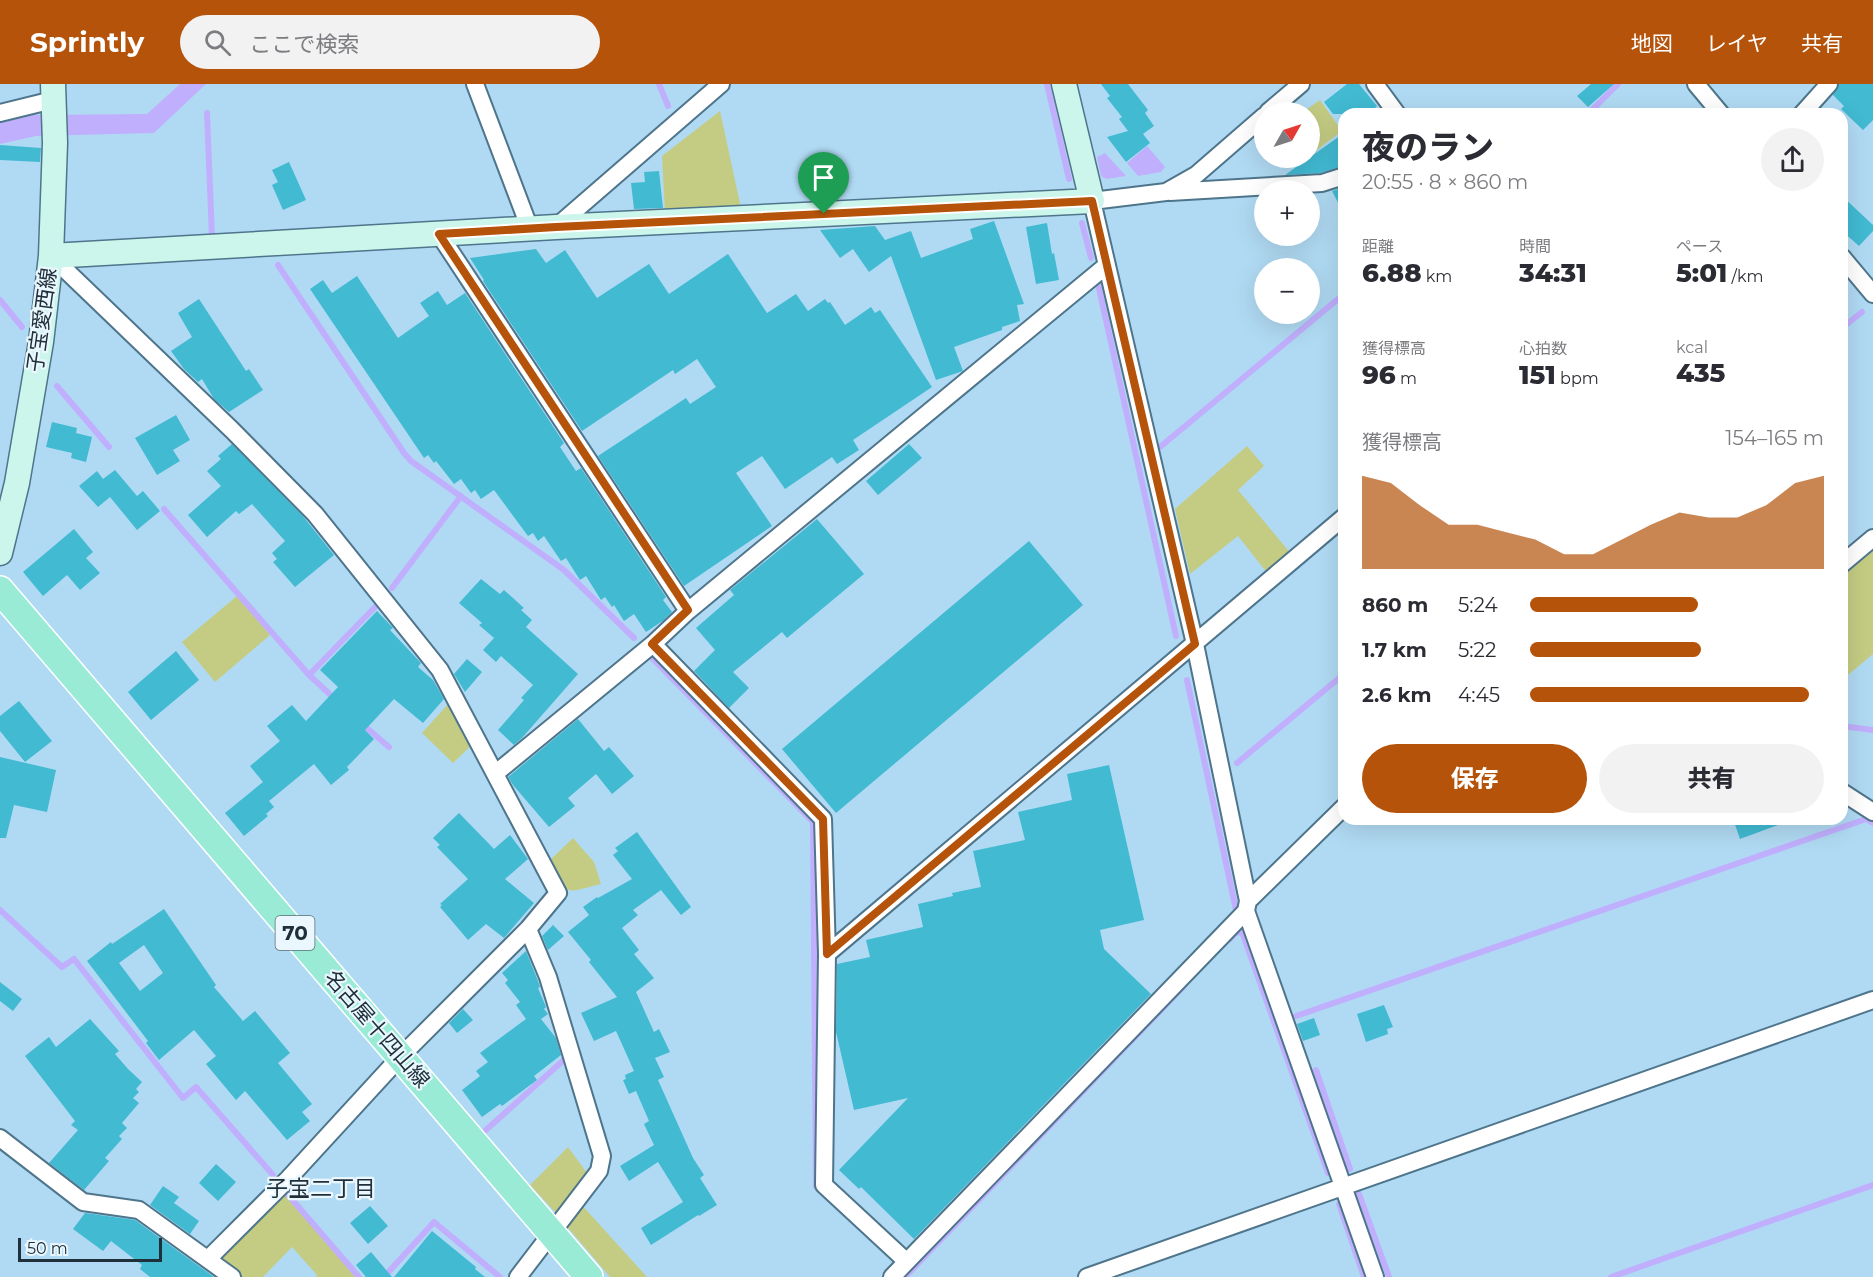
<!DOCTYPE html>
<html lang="ja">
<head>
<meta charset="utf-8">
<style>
  body { margin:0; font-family:Montserrat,"Noto Sans JP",sans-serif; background:#f2f2f3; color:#2b2b33; height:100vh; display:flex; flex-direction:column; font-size:22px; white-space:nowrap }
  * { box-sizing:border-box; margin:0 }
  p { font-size:20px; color:#7c7c81 }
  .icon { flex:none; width:33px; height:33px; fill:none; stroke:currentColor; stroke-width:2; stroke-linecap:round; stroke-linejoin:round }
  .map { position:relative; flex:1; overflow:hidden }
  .drawer { position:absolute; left:1338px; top:24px; width:510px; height:717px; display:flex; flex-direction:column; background:#fff; border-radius:18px; box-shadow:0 6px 24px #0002 }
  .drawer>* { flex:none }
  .needle { width:39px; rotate:51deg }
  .buttons { position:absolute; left:1254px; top:18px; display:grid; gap:12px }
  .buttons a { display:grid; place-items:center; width:66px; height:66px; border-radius:50%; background:#fff; box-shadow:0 6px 24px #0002; font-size:30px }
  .scale { position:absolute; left:18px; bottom:15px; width:144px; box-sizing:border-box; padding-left:6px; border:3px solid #20303a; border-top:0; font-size:16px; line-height:21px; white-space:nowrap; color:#20303a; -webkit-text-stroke:4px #eaf7fe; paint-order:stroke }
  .pin { position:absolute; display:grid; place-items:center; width:51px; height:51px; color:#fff; margin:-62px -26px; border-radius:50% 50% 50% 0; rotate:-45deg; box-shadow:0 0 6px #0007 }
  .pin .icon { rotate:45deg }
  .round { display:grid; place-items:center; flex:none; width:63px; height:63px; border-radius:32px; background:#f2f2f3 }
  .overview { display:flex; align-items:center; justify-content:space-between; height:102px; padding:0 24px }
  h1 { font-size:33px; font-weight:800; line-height:45px }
  .metrics { display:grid; grid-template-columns:repeat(3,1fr); gap:9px; height:102px; padding:6px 24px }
  .metrics div { display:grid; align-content:center }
  .metrics b { font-size:26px; font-weight:800 }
  .metrics small { font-size:16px; font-weight:400 }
  .metrics p { font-size:16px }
  .chart { height:168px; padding:12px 24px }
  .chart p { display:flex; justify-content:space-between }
  .chart svg { width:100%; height:108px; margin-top:6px; fill:#b45309; opacity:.7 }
  .cta { display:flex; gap:12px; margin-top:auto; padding:12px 24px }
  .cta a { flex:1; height:69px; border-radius:36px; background:#b45309; color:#fff; font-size:24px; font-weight:800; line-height:69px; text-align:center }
  .cta a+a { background:#f2f2f3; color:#2b2b33 }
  ul { padding:0 24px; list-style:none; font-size:20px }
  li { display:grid; grid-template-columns:96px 72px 1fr; align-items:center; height:45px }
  li i { height:15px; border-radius:8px; background:#b45309 }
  header { display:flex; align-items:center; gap:36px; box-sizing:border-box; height:84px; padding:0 30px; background:#b45309; color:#fff }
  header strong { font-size:28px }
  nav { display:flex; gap:33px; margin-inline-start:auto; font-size:21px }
  .search { width:420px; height:54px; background:#f2f2f3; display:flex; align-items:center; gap:15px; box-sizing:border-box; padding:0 21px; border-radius:33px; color:#7c7c81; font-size:22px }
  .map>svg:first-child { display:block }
  .green { fill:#c4cc83 }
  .water { fill:#c0affd }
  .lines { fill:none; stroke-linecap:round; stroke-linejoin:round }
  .stream { stroke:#c0affd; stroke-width:6 }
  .building { fill:#41bad2; fill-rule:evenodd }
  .street-casing { stroke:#4e758b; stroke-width:20 }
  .secondary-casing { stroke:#4e758b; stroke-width:27 }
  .primary-casing { stroke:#fff; stroke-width:30 }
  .street { stroke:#fff; stroke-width:16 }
  .secondary { stroke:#ccf5eb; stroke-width:24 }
  .primary { stroke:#9aebd6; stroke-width:27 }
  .route-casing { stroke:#fff; stroke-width:12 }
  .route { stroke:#b45309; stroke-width:8 }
  .labels { text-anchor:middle; stroke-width:4.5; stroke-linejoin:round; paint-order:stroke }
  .shield { fill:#eaf7fe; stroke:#5d6c75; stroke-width:1.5 }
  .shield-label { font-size:20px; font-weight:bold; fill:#20303a }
  .street-label { font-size:21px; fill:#20303a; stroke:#eaf7fe }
  .neighbourhood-label { font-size:22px; fill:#20303a; stroke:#eaf7fe }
</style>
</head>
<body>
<header>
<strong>Sprintly</strong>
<div class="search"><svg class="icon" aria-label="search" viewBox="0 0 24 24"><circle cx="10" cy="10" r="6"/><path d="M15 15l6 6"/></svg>ここで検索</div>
<nav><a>地図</a><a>レイヤ</a><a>共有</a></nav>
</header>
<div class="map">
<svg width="1873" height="1193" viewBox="0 0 1873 1193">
  <rect width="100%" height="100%" fill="#b0daf3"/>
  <path class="green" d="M1320,16L1342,47L1310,71V28H1303Z
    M720,27L741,124L665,128L662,72Z
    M1247,362L1264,382L1238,406L1292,471L1268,490L1238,452L1190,490L1175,425Z
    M1873,466V570L1842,596V492Z
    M237,512L270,551L215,598L182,558Z
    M449,619L473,660L453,679L422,649Z
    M573,754L594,778L601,800C562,810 569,812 548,778Z
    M568,1063L587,1089L557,1130L530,1101Z
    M282,1106L357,1193H316L317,1191L292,1163L263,1193H240L221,1178L229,1160Z
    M580,1119L647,1193H610L564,1139Z"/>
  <path class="water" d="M180,0H206L154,49L36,52L0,60V39L34,31L147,30Z
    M1147,62L1165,83L1161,88L1138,92L1127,79Z
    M1105,69L1126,92L1106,95L1101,92L1097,73Z"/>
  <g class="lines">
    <path class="stream" d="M659,0L668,22
      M1047,0L1069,95
      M207,29L212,153L217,152
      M1588,30L1618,0
      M1082,139L1091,174
      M278,181L404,369L411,377L564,486L634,554
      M1098,200L1176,552
      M0,216L22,243
      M1842,244L1862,228
      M57,302L109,363
      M1160,363L1344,210
      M164,425L309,591
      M392,504L461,412
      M650,572L813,738L816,1102
      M1187,596L1236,826
      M336,616L309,591L377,521
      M361,639L389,663
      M1842,642L1873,646
      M1237,679L1344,590
      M0,826L62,883L74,875L183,1014L196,1003L273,1091
      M1230,855L1235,849L1242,848L1328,1089
      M1296,932L1866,735L1873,739
      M1316,986L1350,1085
      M486,1046L566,974
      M283,1105L359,1193
      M1359,1110L1389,1193
      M1339,1120L1364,1193
      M384,1193L434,1138L500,1193
      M905,1193L1183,903
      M1611,1193L1873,1101"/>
  </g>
  <path class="building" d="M1101,0H1128L1148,26L1145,29L1154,42L1143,50L1150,59L1126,78L1107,53L1128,47L1119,35L1122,33L1107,14L1110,12Z
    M1347,0H1359L1377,22L1375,24L1379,30H1333L1324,18Z
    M1591,0H1614L1588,23L1577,12Z
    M1839,0H1873V36L1863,46L1841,25L1844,22L1833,11Z
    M1344,49V82L1320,89L1285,91Z
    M0,61L41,64L40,78L0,76Z
    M289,78L306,116L283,126L272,101L278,98L272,86Z
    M659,87L663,124L634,125L631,99L645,98L644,88Z
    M1344,103V130L1332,107Z
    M1842,112L1873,141V147L1859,162L1842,147Z
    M994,137L1024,220L1017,221L1020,237L1002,243V246L954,263L963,287L936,296L891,172L869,188L853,165L840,174L820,146L875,142L885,156L911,147L921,174L973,155L970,145Z
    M1047,139L1052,170L1054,169L1059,196L1036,200L1026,143Z
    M536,165L546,179L565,166L597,214L649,180L669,210L728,170L767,229L796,210L808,227L825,215L828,219L830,218L845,241L871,223L875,229L880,226L932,303L853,356L859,366L837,380L832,373L785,405L762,372L736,389L772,442L684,502L598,372L686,314L690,320L716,303L697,275L675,290L673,286L582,347L483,197L484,196L470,174Z
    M357,192L398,254L429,232L420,219L438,207L447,221L465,209L564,359L560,363L576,387L581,384L666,513L663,516L672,528L664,536L646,548L634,530L624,537L614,521L612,523L605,513L601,516L586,492L580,496L566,474L561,477L544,452L538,457L533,449L528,452L494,406L481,415L475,406L471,409L461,395L454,400L436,377L434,379L428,371L424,374L310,205L323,196L332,209Z
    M199,215L246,287L249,285L263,306L229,328L214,315L202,295L198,298L184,285L171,267L192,253L178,229Z
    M176,331L190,356L173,366L180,377L157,391L135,354Z
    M52,338L77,344L76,349L92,353L86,378L71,374L72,369L46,363Z
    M232,360L302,431L334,471L295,503L273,478L277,475L272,469L285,457L252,420L239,430L236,427L207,453L188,431L221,402L207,387L221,375L218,372Z
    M909,360L922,374L878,411L866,397Z
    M115,386L137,412L143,407L160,427L137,446L110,413L98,423L79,402L97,387L103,395Z
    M817,435L864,490L787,554L782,548L733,588L749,604L729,624L694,587L715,566L696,544L734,511L730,506Z
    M74,445L93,468L86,474L100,489L80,506L67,491L43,512L23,488Z
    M1029,457L1083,521L836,729L782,665Z
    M481,495L500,510L504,506L524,524L521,526L532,536L526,543L578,590L522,654L514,661L498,646L524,616L521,614L533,601L501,572L496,578L483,566L494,554L479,541L482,539L459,519Z
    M377,527L393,544L390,546L421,579L418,583L433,596L444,615L423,639L394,615L365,646L374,655L347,683L349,686L331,701L314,680L269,717L274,723L266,730L268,732L244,752L225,729L263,698L250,682L280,657L267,642L292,621L306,637L338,603L320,586Z
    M176,567L199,596L151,636L128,608Z
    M467,575L482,588L465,608L454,590Z
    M19,617L52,657L25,678L0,647V632Z
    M578,635L604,667L609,663L634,692L612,710L596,690L568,714L575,722L549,743L513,701L508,693Z
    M0,673L56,686L47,728L14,721L6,754H0Z
    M1109,681L1144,836L1100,846L1104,865L1151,910L914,1155L861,1103L859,1105L839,1086L908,1014L854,1026L836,948L837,880L870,873L866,856L923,843L918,820L953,812L952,809L981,803L973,767L1025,756L1018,728L1072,716L1067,690Z
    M459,729L494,765L510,751L528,775L505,795L534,819L504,854L486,840L468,856L440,823L442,821L440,820L468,795L437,763L440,761L433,754Z
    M1733,735H1788L1789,737L1740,755Z
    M637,748L691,823L681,831L661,806L633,826L638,831L622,844L639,866L634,870L654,894L636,908L654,948L659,945L670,968L655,974L664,993L658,996L693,1074L704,1091L700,1094L717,1121L699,1132L698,1131L651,1161L641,1144L683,1118L658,1078L629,1097L620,1082L654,1061L644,1040L649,1037L636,1007L629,1010L623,996L626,995L625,991L634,987L616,947L594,957L581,929L617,913L589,878L591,876L568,848L589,831L583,823L597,813L598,814L632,795L613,771L618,767L615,764Z
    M164,825L216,901L214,903L243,937L255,927L290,969L278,979L312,1020L302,1028L310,1037L287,1056L245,1007L236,1016L206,980L216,972L194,946L159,976L146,959L148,957L87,877L111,858L112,860ZM144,861L163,889L140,907L119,879Z
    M553,841L564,852L548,866L542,852Z
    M526,867L538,897L540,903L538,904L546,923L544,925L548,930L541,935L556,954L561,971L534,992L537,996L502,1022L500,1020L482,1033L462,1006L480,992L476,987L488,978L480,969L526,935L516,921L520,918L505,899L508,896L502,889Z
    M0,898L22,915L13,927L0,917Z
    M1384,921L1393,943L1387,945L1388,950L1366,958L1357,930Z
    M463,925L473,936L457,949L449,939Z
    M1314,934L1320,951L1303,957L1297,940Z
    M90,935L119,967L115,970L128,985L142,998L136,1005L139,1008L133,1014L139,1019L122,1039L127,1044L119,1052L122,1055L105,1074L109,1077L84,1106L49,1079L78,1046L71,1041L75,1037L25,972L49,953L56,963Z
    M216,1080L236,1098L218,1117L199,1099Z
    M163,1102L179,1113L174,1119L199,1137L190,1150L150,1121Z
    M370,1122L388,1142L368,1160L350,1139Z
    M85,1129L135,1136L214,1193H150L140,1185L142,1181L111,1157L103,1167L73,1145Z
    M432,1147L476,1183L475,1185L485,1193H394Z
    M371,1168L392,1193H366L356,1181Z"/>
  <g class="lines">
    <defs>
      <path id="street" d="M475,0L530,145
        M1375,0L1397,30
        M1696,0L1721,30
        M1268,28L1301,0
        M0,29L53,16
        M1802,30L1829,0
        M1170,108L1322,99L1344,92
        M556,143L721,0
        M439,150L688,527
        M51,172L232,346L315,430L440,586L558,809L528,845L401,972L288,1095L208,1175
        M1842,173L1873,210
        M1842,480L1873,454
        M496,689L653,560
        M1842,708L1873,728
        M1248,817L1344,723
        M1246,827L1375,1193
        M827,870L1344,433
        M0,1054L83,1118L139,1126L232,1193
        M906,1177L824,1101L827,870L823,735L653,560L688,527L1107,181
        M518,1193L599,1087L602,1072L548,893L528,845
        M892,1193L1246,827L1248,817L1195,560L1092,117L1166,108L1196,91L1264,32
        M1087,1193L1873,916"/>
      <path id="secondary" d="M51,172L556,143L1092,117L1064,0
        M0,469L17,399L41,258L51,172L55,59L53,0"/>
      <path id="primary" d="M0,506L589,1193"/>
    </defs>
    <use href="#street" class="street-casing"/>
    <use href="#secondary" class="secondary-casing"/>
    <use href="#primary" class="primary-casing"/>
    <use href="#street" class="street"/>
    <use href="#secondary" class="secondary"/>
    <use href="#primary" class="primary"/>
  </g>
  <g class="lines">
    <defs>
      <path id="route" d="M1092,117L1195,560L827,870L823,735L652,560L688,526L439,150L556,143Z"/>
    </defs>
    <use href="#route" class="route-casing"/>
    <use href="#route" class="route"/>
  </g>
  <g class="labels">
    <rect class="shield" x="275.5" y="832" width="39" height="34" rx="4.5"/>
    <g class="shield-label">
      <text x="295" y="856">70</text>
    </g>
    <g class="street-label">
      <text transform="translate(42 236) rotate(-82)" y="7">子宝愛西線</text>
      <text transform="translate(377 945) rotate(49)" y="7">名古屋十四山線</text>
    </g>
    <g class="neighbourhood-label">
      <text x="321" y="1112">子宝二丁目</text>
    </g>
  </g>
</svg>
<div class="buttons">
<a><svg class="needle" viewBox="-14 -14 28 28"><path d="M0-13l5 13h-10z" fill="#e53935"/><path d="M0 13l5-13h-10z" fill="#7c7c81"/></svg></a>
<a>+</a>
<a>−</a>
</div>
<div class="scale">50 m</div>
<div class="pin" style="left:824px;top:130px;background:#1e9e55"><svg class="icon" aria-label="arrive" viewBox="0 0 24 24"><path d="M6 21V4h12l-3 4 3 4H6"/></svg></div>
<section class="drawer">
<div class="overview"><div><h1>夜のラン</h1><p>20:55 · 8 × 860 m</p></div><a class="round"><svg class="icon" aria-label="share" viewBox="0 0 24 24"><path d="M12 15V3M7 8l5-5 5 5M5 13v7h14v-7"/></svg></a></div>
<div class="metrics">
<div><p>距離</p><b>6.88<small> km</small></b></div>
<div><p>時間</p><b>34:31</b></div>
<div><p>ペース</p><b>5:01<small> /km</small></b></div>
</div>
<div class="metrics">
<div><p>獲得標高</p><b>96<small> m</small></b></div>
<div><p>心拍数</p><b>151<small> bpm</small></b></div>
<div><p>kcal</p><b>435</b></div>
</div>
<div class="chart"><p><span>獲得標高</span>154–165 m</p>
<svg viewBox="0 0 160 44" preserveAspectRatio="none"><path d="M0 44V6L10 9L20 18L30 26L40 26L50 29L60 32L70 38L80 38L90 32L100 26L110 21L120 23L130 23L140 18L150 9L160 6V44z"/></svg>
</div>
<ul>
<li><b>860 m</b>5:24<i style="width:57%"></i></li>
<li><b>1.7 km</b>5:22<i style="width:58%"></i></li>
<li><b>2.6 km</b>4:45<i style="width:95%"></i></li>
</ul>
<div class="cta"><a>保存</a><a>共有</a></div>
</section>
</div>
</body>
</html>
